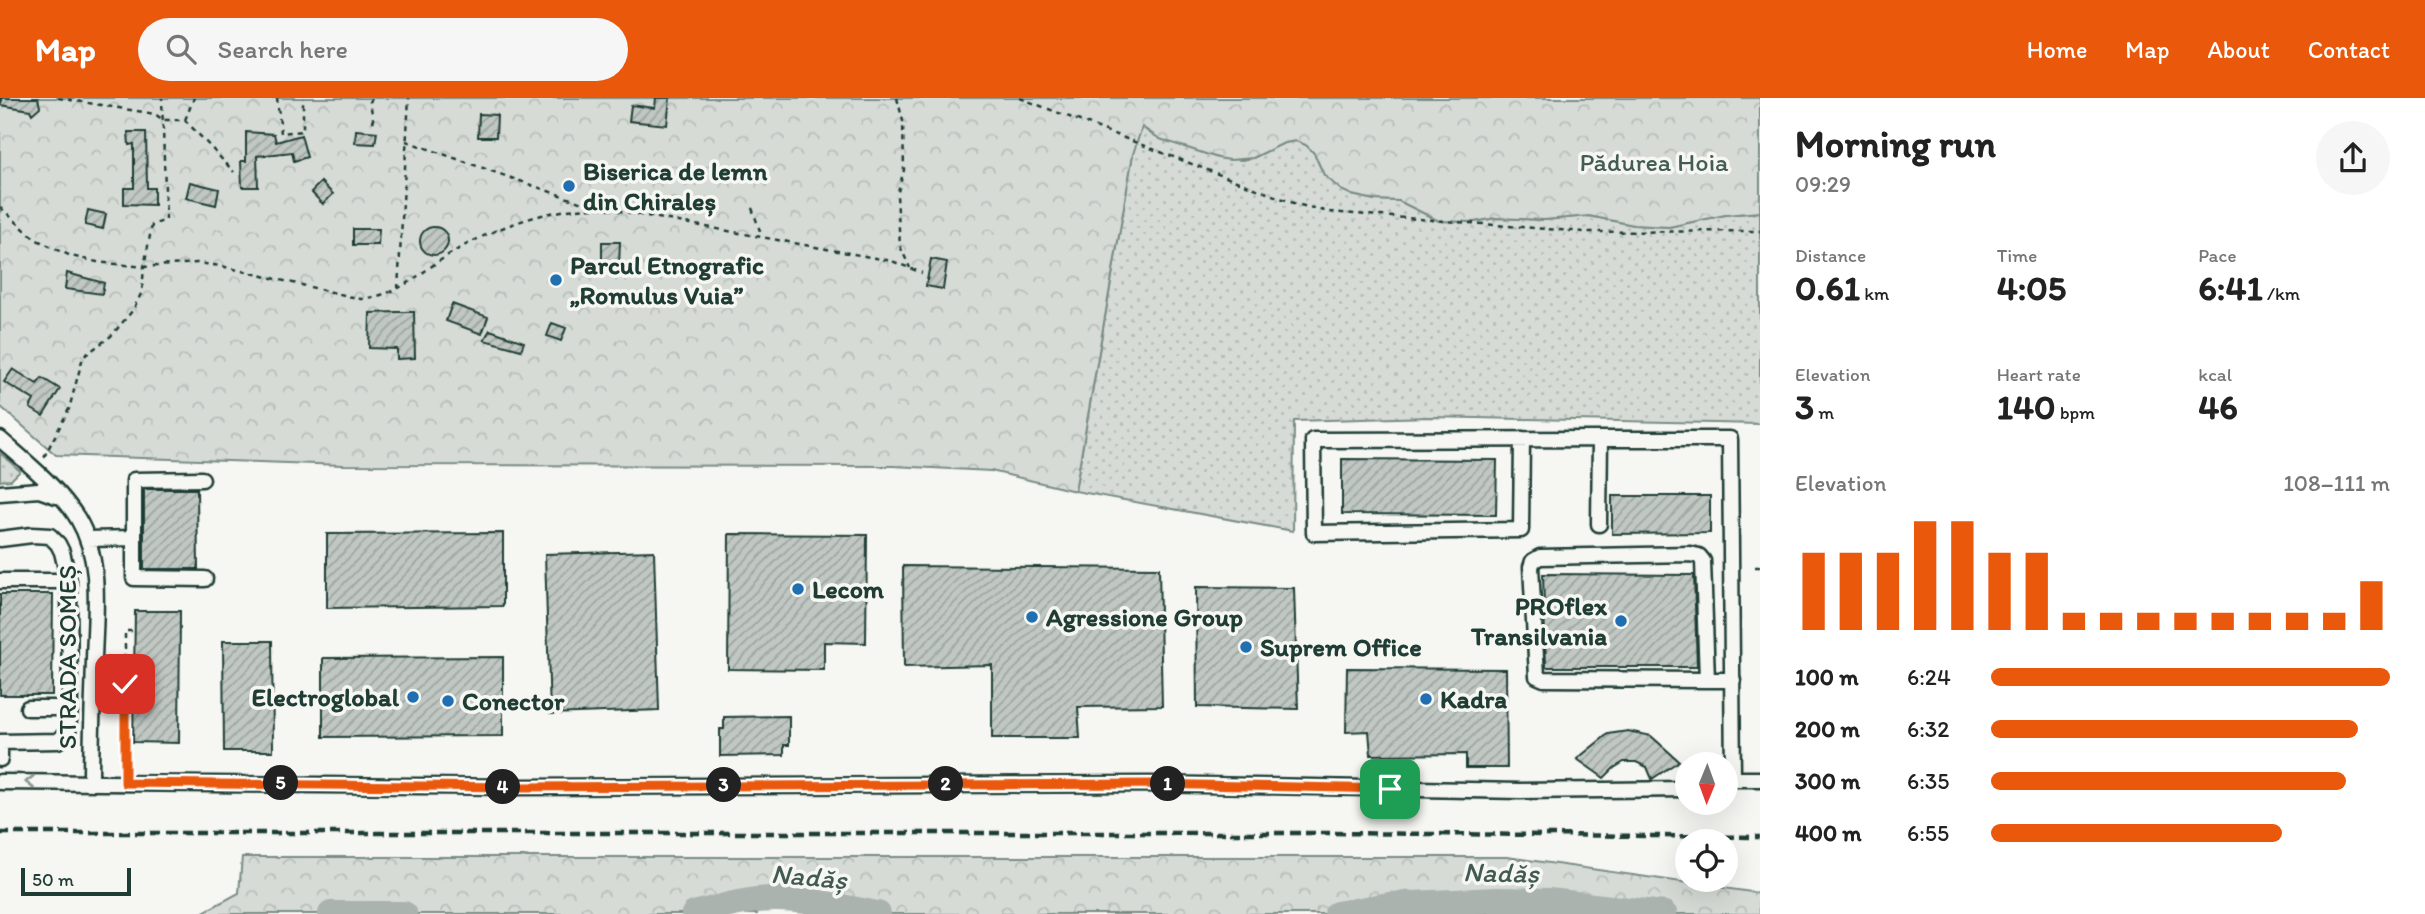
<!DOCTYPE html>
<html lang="en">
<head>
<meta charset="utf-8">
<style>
  body { margin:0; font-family:Itim,sans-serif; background:#f6f6f6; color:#222; height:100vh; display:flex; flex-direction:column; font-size:26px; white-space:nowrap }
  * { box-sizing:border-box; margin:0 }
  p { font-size:23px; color:#767676 }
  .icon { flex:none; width:38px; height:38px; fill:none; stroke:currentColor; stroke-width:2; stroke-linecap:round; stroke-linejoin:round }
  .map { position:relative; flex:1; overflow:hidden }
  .panel { display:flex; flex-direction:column; background:#fff; width:665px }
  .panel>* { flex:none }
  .needle { width:46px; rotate:181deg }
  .controls { position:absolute; left:1675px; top:654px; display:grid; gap:14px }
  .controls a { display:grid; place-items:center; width:63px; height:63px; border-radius:50%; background:#fff; box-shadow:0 7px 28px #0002; font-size:35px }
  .scale { position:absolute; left:21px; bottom:18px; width:110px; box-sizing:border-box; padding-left:7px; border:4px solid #1f3d34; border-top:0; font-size:19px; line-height:24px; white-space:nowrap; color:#1f3d34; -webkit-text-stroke:5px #f6f6f2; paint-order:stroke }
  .pin { position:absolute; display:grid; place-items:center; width:60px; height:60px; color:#fff; margin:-30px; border-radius:14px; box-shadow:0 4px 10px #0006 }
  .km { position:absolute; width:35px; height:35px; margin:-18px; border-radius:50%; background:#222; color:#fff; font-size:19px; line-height:35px; text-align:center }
  .round { display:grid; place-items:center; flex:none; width:74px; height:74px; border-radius:37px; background:#f6f6f6 }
  .head { display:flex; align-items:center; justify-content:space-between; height:119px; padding:0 35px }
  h1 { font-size:38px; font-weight:700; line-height:52px }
  .stats { display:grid; grid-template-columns:repeat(3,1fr); gap:10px; height:119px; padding:7px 35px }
  .stats div { display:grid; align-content:center }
  .stats b { font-size:35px; font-weight:700 }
  .stats small { font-size:19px; font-weight:400 }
  .stats p { font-size:19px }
  .chart { height:196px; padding:14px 35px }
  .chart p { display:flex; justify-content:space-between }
  .chart svg { width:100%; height:126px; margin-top:7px; stroke:#ea580c; stroke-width:6 }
  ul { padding:0 35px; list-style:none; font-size:23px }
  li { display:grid; grid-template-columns:112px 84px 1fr; align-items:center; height:52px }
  li i { height:18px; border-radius:9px; background:#ea580c }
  header { display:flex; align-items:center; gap:42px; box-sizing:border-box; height:98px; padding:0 35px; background:#ea580c; color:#fff }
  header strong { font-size:33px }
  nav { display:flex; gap:38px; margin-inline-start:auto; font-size:24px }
  .search { width:490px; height:63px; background:#f6f6f6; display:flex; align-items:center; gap:18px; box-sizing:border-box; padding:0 24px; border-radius:38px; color:#767676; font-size:26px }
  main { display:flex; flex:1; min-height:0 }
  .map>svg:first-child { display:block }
  .grass { fill:url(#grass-dots); stroke:#7a8c85; stroke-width:2 }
  .forest { fill:url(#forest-crowns); stroke:#7a8c85; stroke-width:2 }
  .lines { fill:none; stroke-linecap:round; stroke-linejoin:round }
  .stream { stroke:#72847d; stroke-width:4.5 }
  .river { stroke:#aab3ae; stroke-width:26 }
  .building { fill:url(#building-hatch); stroke:#1f3d34; stroke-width:2 }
  .minor-casing { stroke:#1f3d34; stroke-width:19 }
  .path { stroke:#1f3d34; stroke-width:2.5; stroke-dasharray:5 5; stroke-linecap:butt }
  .minor { stroke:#f6f6f2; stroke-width:14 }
  .rail { stroke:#1f3d34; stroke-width:4.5; stroke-dasharray:10 5; stroke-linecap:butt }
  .oneway { stroke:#8a9a93 }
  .route-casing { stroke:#fff; stroke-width:14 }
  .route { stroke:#ea580c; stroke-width:9 }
  .poi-dot { fill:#1f6fb2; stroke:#f6f6f2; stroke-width:2.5 }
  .labels { text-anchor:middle; stroke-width:7; stroke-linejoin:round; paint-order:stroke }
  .park-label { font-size:26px; fill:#445d54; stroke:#f6f6f2 }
  .poi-label { font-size:26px; font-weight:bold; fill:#1f3d34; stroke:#f6f6f2; text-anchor:start }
  .street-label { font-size:26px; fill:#1f3d34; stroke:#f6f6f2 }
  .water-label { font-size:28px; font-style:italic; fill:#425a52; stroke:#f6f6f2 }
</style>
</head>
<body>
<header>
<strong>Map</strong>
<div class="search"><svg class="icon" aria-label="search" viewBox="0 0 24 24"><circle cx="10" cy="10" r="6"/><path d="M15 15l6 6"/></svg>Search here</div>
<nav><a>Home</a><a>Map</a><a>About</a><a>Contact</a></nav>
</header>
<main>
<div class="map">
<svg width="1760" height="816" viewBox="0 0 1760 816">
  <defs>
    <pattern id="grass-dots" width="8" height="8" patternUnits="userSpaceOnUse" patternTransform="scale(1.75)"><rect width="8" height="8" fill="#d6dbd6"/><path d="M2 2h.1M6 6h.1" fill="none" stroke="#b7bdb8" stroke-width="1.8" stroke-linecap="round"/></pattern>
    <pattern id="forest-crowns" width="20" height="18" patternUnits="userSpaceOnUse" patternTransform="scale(1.75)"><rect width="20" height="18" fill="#d6dbd6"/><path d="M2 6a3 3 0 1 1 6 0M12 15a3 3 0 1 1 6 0" fill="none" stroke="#b7bdb8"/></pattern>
    <pattern id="building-hatch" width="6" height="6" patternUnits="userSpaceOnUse" patternTransform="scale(1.75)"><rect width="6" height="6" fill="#c1c8c3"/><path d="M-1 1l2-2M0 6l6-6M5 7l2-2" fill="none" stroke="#9ca49f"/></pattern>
  </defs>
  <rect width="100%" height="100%" fill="#f6f6f2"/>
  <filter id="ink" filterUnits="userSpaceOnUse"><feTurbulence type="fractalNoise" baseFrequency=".0143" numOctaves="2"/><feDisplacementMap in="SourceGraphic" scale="14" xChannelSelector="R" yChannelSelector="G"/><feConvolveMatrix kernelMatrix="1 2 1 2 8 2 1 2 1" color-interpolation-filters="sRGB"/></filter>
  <g filter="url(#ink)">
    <path class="grass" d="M980,0H1078L1079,4L1142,29L1151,36L1218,60L1242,62L1253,60L1284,45L1296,43L1306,47L1314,55L1324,77L1352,97L1374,102L1399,103L1439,123L1474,124L1496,120L1544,122L1589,118L1634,127L1669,129L1725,117L1760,114V326L1430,319L1294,323L1293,433L1075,393L1133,56Z
      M0,355L20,373L11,382L0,383Z"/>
    <path class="forest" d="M0,0H1760V114L1725,117L1669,129L1634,127L1589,118L1544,122L1496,120L1474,124L1439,123L1399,103L1375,102L1352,97L1341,92L1324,77L1314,55L1306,47L1296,43L1284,45L1253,60L1230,62L1218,60L1160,41L1142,29L1133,56L1075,393L991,373L893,368L343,367L56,357L0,308Z
      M242,759H1507L1759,795L1760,816H830L789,810L757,811V816H200L239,795Z"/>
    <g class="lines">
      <path class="stream" d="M1428,806L1450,816"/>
      <path class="river" d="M331,816H404
        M694,816C720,809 748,801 775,801C810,801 844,810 878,816
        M1337,816L1389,807L1497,802L1549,803L1664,816"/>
    </g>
    <path class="building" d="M0,0H38L40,9L32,16L30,12L0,7Z
      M656,0H670L667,27L629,23L631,7L655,10Z
      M479,16L497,17L496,39H478Z
      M356,32L377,34L375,46L355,45Z
      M128,34H146L147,90H154V107L124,106V90H134V46L129,47Z
      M246,34L274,36L276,44L301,37L307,59L294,63L292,54L257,58L258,89H242L241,63H246Z
      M190,84L219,91L216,107L186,100Z
      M321,84L333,96L323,106L311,94Z
      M88,112L106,116L103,131L85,127Z
      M420 143a14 14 0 1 1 28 0a14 14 0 1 1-28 0Z
      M353,131H379L378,147H353Z
      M602,144H620L619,168H602Z
      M931,161L947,164L943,191L926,188Z
      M67,175L104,185L102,196L65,191Z
      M452,206L488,219L482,236L446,223Z
      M397,214H414L415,260L397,261V251L369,250L370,215Z
      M552,225L566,230L561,243L547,238Z
      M490,232L524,244L521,252L484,242Z
      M13,271L37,286L42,280L60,291L43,318L30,310L34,302L4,284Z
      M1342,361L1497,362L1496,417L1342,416Z
      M144,391H197L198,471H144Z
      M1612,398H1710V435L1612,436Z
      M503,435V508L327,510V436Z
      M729,436L867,437L866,545L824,544V572L728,571Z
      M654,453L659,612L550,616L545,456Z
      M903,468L1159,470L1162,608L1078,609L1080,640H992V567L904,569Z
      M1543,476L1694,477L1697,569H1546Z
      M1196,489L1294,490L1298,611L1197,609Z
      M0,496H53L52,597H0Z
      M135,513H180L179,645L133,644Z
      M223,543H272L273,653H224Z
      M503,559V638L323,639V560Z
      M1347,570L1506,571L1507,670H1466V656L1371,657L1369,633L1346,634Z
      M789,618V647H784V657L720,658V631H724V619Z
      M1628,633L1651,638L1679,663L1652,681L1647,669L1636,664H1624L1614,670L1604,680L1577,661L1608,636Z"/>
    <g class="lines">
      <defs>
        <path id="minor" d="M0,341C27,365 59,390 78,421C103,463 95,516 94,562C93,603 91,644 91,685
          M1522,341L1521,432L1314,435L1313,342L1600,341
          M202,381L134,382V480L205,481
          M0,395L39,392L56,398
          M1599,426L1600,341H1730L1733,681
          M0,441L32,437L50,438L58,446L62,454L69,483L70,610L68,634L58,643L0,644
          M87,441L134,440
          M0,483H69
          M1707,582L1703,463L1699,458L1690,456L1540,459L1533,463L1531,469L1537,578L1544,581L1707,582H1733
          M28,610H70
          M0,661V644
          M0,684L518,689L1150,686L1520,693L1687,691
          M1727,684L1733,681H1760"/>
      </defs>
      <use href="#minor" class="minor-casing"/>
      <path class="path" d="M58,0L155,16L163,22H185L234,74
        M277,0L281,35L303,33V0
        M372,0L370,4L374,27
        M897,0L903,23L904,72L897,97L900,148L910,170
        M1020,0L1296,106L1329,114L1585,134L1760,133
        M0,6L3,0
        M185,22L194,0
        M406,43L591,108
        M0,109L35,141L71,158L97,164L144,169L197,165L221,168L361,201C404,196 420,173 455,153C500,127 551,109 603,110L892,163L922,175
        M752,110L760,133L759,139
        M398,191L409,0
        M44,359L69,311L83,259L111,238L133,212L142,194L144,169L152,127L166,122L162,0
        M1755,469H1760
        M125,671V533H134"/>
      <use href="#minor" class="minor"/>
      <path class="rail" d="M0,735H1328L1760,739"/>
    </g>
    <defs><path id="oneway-chevron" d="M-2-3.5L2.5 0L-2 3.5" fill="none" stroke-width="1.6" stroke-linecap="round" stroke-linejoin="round" transform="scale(1.75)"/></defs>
    <use class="oneway" href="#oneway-chevron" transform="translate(30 684) rotate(-180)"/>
  </g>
  <g class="lines" filter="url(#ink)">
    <defs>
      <path id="route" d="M125,586V685L518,689L1150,686L1390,691"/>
    </defs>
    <use href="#route" class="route-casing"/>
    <use href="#route" class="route"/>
  </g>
  <g class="poi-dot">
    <circle cx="569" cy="88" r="7"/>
    <circle cx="556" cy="182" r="7"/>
    <circle cx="798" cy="491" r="7"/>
    <circle cx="1032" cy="519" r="7"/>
    <circle cx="1621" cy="523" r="7"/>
    <circle cx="1246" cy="549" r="7"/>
    <circle cx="413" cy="599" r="7"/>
    <circle cx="1426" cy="601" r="7"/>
    <circle cx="448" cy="603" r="7"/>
  </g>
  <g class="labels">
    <g class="park-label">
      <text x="1654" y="73">Pădurea Hoia</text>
    </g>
    <g class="poi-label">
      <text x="583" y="82">Biserica de lemn<tspan x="583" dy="30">din Chiraleș</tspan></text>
      <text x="570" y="176">Parcul Etnografic<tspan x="570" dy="30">„Romulus Vuia”</tspan></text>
      <text x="812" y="500">Lecom</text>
      <text x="1607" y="517" text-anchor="end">PROflex<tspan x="1607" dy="30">Transilvania</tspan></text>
      <text x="1046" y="528">Agressione Group</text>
      <text x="1260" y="558">Suprem Office</text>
      <text x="399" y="608" text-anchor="end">Electroglobal</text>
      <text x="1440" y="610">Kadra</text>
      <text x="462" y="612">Conector</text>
    </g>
    <g class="street-label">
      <text transform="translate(67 559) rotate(-90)" y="9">STRADA SOMEȘ</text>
    </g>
    <g class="water-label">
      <text transform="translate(1501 774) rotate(1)" y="10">Nadăș</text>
      <text transform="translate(809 778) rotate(5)" y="10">Nadăș</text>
    </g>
  </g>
</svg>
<div class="controls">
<a><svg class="needle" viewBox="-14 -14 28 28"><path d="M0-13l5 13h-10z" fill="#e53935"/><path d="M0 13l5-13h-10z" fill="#767676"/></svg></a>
<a><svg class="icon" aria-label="locate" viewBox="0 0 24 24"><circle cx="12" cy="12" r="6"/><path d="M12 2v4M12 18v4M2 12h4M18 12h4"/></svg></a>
</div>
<div class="scale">50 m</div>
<div class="pin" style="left:1390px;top:691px;background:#1e9e55"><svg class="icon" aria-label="arrive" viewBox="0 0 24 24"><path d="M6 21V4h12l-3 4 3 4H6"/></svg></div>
<div class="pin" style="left:125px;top:586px;background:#d93025"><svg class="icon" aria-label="check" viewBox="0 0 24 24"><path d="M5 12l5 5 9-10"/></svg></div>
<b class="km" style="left:1168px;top:686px">1</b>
<b class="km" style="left:946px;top:686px">2</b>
<b class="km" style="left:724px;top:687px">3</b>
<b class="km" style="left:503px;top:689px">4</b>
<b class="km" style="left:281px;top:685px">5</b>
</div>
<section class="panel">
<div class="head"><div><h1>Morning run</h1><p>09:29</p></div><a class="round"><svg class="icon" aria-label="share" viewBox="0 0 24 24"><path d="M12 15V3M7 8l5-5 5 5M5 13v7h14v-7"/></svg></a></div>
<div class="stats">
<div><p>Distance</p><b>0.61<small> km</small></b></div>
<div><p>Time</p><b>4:05</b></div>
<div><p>Pace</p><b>6:41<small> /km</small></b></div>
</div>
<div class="stats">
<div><p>Elevation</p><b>3<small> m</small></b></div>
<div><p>Heart rate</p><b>140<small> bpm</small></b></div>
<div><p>kcal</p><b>46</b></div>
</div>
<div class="chart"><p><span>Elevation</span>108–111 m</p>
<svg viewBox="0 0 160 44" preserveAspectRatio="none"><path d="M5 44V17M15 44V17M25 44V17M35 44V6M45 44V6M55 44V17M65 44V17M75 44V38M85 44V38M95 44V38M105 44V38M115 44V38M125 44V38M135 44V38M145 44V38M155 44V27"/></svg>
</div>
<ul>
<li><b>100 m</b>6:24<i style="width:100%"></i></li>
<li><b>200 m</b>6:32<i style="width:92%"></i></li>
<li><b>300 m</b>6:35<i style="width:89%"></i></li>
<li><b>400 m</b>6:55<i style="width:73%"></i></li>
</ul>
</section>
</main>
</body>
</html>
